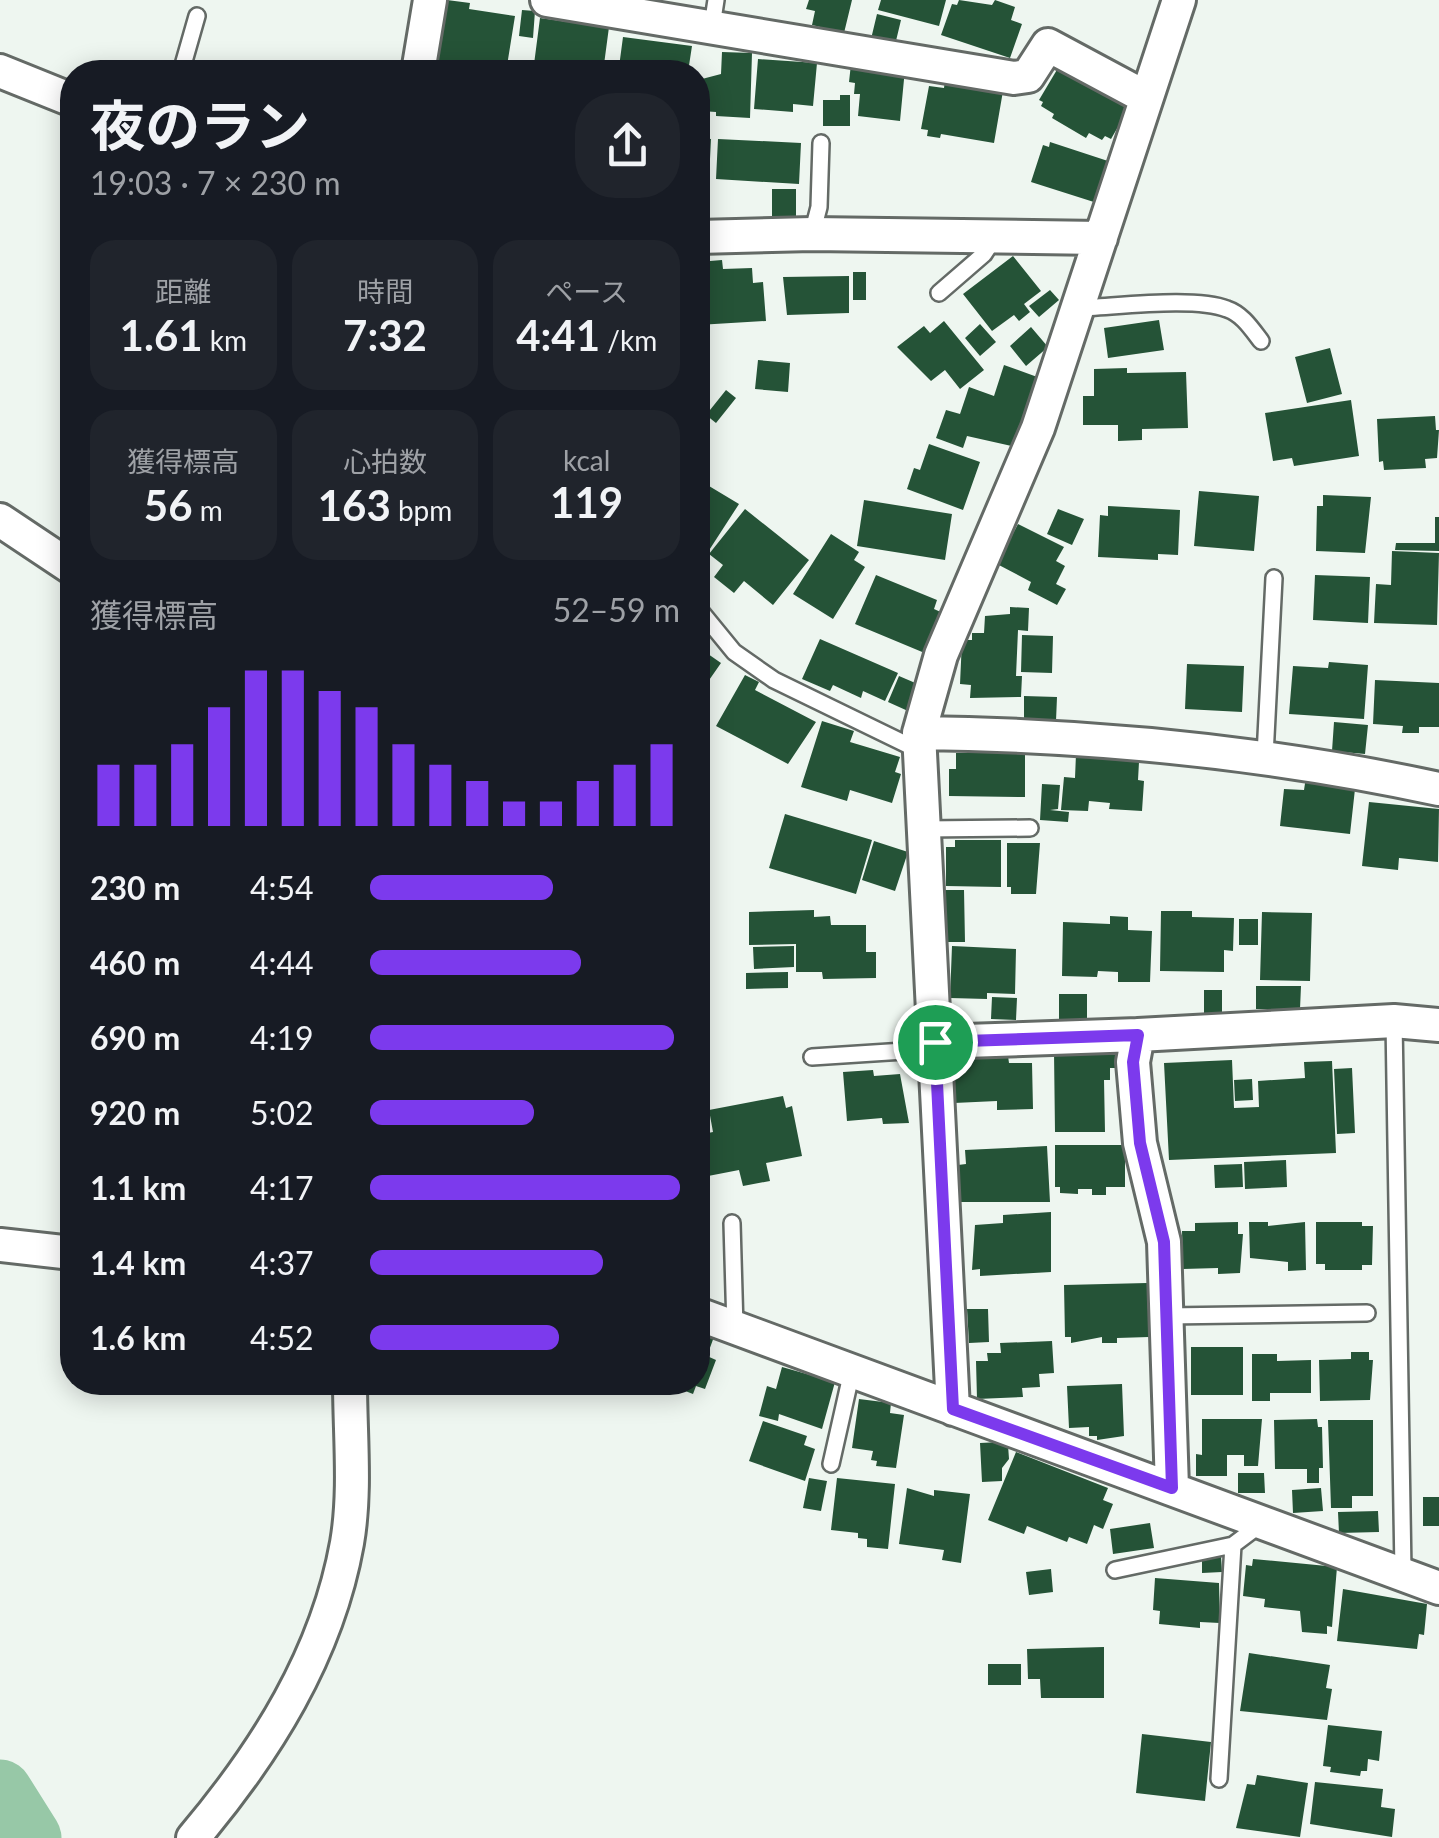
<!DOCTYPE html>
<html lang="ja">
<head>
<meta charset="utf-8">
<style>
  body { margin:0; font-family:Lato,"Noto Sans JP",sans-serif; background:#20242c; color:#f1f3f6; height:100vh; display:flex; flex-direction:column; font-size:38px; white-space:nowrap }
  * { box-sizing:border-box; margin:0 }
  p { font-size:32px; color:#9ea1a6 }
  .icon { flex:none; width:55px; height:55px; fill:none; stroke:currentColor; stroke-width:2; stroke-linecap:round; stroke-linejoin:round }
  .map { position:relative; flex:1; overflow:hidden }
  .side { position:absolute; left:60px; top:60px; width:650px; height:1335px; display:flex; flex-direction:column; background:#171b24; border-radius:40px; box-shadow:0 5px 25px #0003 }
  .side>* { flex:none }
  .pin { position:absolute; display:grid; place-items:center; width:85px; height:85px; color:#fff; margin:-42px; border:5px solid #fff; border-radius:50%; box-shadow:0 2px 10px #0007 }
  .round { display:grid; place-items:center; flex:none; width:105px; height:105px; border-radius:40px; background:#20242c }
  .summary { display:flex; align-items:center; justify-content:space-between; height:170px; padding:0 30px }
  h1 { font-size:55px; font-weight:700; line-height:75px }
  .stats { display:grid; grid-template-columns:repeat(3,1fr); gap:15px; height:170px; padding:10px 30px }
  .stats div { display:grid; align-content:center; border-radius:25px; background:#20242c; text-align:center }
  .stats b { font-size:42px; font-weight:700 }
  .stats small { font-size:28px; font-weight:400 }
  .stats p { font-size:28px }
  .chart { height:280px; padding:20px 30px }
  .chart p { display:flex; justify-content:space-between }
  .chart svg { width:100%; height:180px; margin-top:10px; stroke:#7c3aed; stroke-width:6 }
  ul { padding:0 30px; list-style:none; font-size:32px }
  li { display:grid; grid-template-columns:160px 120px 1fr; align-items:center; height:75px }
  li i { height:25px; border-radius:12px; background:#7c3aed }
  .map>svg:first-child { display:block }
  .lines { fill:none; stroke-linecap:round; stroke-linejoin:round }
  .river { stroke:#97c8a7; stroke-width:65 }
  .building { fill:#255337 }
  .lane-casing { stroke:#646a66; stroke-width:20 }
  .street-casing { stroke:#646a66; stroke-width:38 }
  .lane { stroke:#fff; stroke-width:15 }
  .street { stroke:#fff; stroke-width:32 }
  .route-casing { stroke:#fff; stroke-width:20 }
  .route { stroke:#7c3aed; stroke-width:12 }
</style>
</head>
<body>
<div class="map">
<svg width="1439" height="1838" viewBox="0 0 1439 1838">
  <rect width="100%" height="100%" fill="#eef6f0"/>
  <g class="lines">
    <path class="river" d="M0,1792L29,1838"/>
  </g>
  <path class="building" d="M447,0L470,3L469,9L515,16L506,72L437,62Z
    M809,0H852L844,33L812,25L815,11L806,9Z
    M881,0H946L939,26L878,10Z
    M959,0L992,5L995,0L1015,7L1011,20L1022,24L1010,58L941,35L952,4L957,5Z
    M522,10L535,11L533,38L519,36Z
    M877,14L901,20L895,45L871,39Z
    M569,17L609,27L603,72H533L540,18L568,22Z
    M623,37L692,46L688,72H627V68L619,67Z
    M722,52L752,53L750,118L716,116V112L701,111L702,79L721,74Z
    M758,59L817,63L813,106L793,104V112L754,109Z
    M851,64L905,69L900,121L858,116L860,94H854L855,83L849,82Z
    M1058,68L1130,106L1111,139L1105,136L1102,140L1089,133L1086,138L1052,118L1054,114L1041,106L1043,102L1039,100Z
    M945,80L1003,91L994,143L941,134L940,138L927,136L928,130L921,129L929,86L944,88Z
    M840,95H850V126H823V100H840Z
    M698,138L711,139L709,179H698Z
    M718,139L801,143L799,184L716,179Z
    M1050,142L1111,162L1097,203L1031,182L1043,145L1049,147Z
    M772,189H796V217H772Z
    M1013,256L1041,291L1024,304L1030,312L1019,321L1014,315L992,331L963,294Z
    M722,260L723,269L752,268L753,283L763,282L766,321L698,325V262Z
    M853,272H866V300H853Z
    M849,276V313L787,315L783,277Z
    M1050,290L1059,300L1039,317L1029,306Z
    M1159,320L1164,350L1108,358L1104,328Z
    M944,321L984,370L960,389L945,370L931,381L897,347L924,326L930,333Z
    M980,324L996,342L980,356L965,338Z
    M1031,327L1048,347L1026,366L1010,346Z
    M1330,348L1342,394L1307,403L1295,357Z
    M758,360L790,363L788,392L755,389Z
    M1004,365L1040,378L1016,447L967,436L963,448L936,438L946,410L960,414L969,387L994,396Z
    M1127,368V373L1186,372L1188,428L1142,429V440L1118,441V425H1083V396H1094V369Z
    M726,390L736,398L716,423L706,415Z
    M1351,400L1359,456L1294,466L1292,458L1273,461L1265,413Z
    M1435,416L1436,430H1439L1437,458L1425,459L1426,468L1384,470L1383,461L1379,462L1377,419Z
    M929,444L980,462L963,510L907,489L914,468L920,470Z
    M709,486L739,504L706,555L698,550V504Z
    M1199,491L1259,496L1254,551L1194,546Z
    M1323,495L1371,497L1365,553L1316,551L1317,506H1323Z
    M864,500L952,514L945,560L857,546Z
    M1108,506L1180,510L1178,555L1158,554V560L1098,557L1100,515L1108,516Z
    M745,509L809,560L773,605L744,581L734,593L714,577L723,565L709,554Z
    M1058,509L1084,519L1072,545L1047,534Z
    M1435,517H1439V551L1395,550L1396,543H1435Z
    M1018,524L1064,547L1056,561L1065,566L1056,584L1066,589L1057,605L1028,590L1031,582L997,564Z
    M831,534L859,552L854,560L865,567L833,619L793,594Z
    M1392,551L1439,553L1437,625L1374,623L1376,584L1391,585Z
    M876,575L937,600L934,609L945,614L927,654L855,624Z
    M1315,575L1370,577L1368,623L1313,620Z
    M1010,607L1029,608L1028,631L1018,630L1016,676H1022L1021,697L970,698L971,685L960,684L962,640H972V633H984L985,616L1010,614Z
    M1022,635L1053,636L1052,673L1021,672Z
    M820,639L898,673L885,701L863,691L861,698L833,685L830,691L802,679Z
    M698,647L721,663L698,696Z
    M1329,662L1368,665L1364,719L1289,714L1293,666L1328,668Z
    M1187,664L1244,666L1242,712L1185,709Z
    M745,675L759,682L755,690L816,722L788,764L716,726Z
    M899,676L920,685L908,711L888,702Z
    M1375,680L1439,683V727H1419V733H1402L1403,726L1373,724Z
    M1024,696L1057,697L1056,721H1024Z
    M822,721L854,731L850,742L900,757L895,772L901,774L892,803L850,790L847,801L801,787Z
    M1334,722L1368,725L1365,754L1332,751Z
    M956,753H1025V797L949,796V769H956Z
    M1076,754L1139,762L1138,780L1144,781L1142,811L1109,809L1110,803L1089,801L1088,811L1061,810L1064,777L1075,778Z
    M1306,777L1317,778L1316,784L1355,789L1350,834L1280,826L1284,789L1304,790Z
    M1042,784L1060,785L1058,809L1050,810L1069,812L1068,822L1040,820Z
    M1369,802L1439,809L1438,862L1399,858L1398,870L1362,866Z
    M785,814L872,840L856,894L769,868Z
    M955,840H1001V887L946,886V847H955Z
    M874,841L908,852L895,891L862,880Z
    M1007,843H1040L1036,894H1011V887H1007Z
    M938,890H964L965,942H939Z
    M814,910V917L830,916L831,925H866V952H876V978L823,979L822,972H796V944L749,945V912Z
    M1161,911H1192V917L1234,918L1233,951L1224,950V972L1160,971Z
    M1262,912L1312,913L1310,981L1260,980Z
    M1110,916L1128,917V930L1152,931L1150,982H1118V972L1098,971L1097,977L1062,976L1063,922L1110,924Z
    M1239,919H1258V945H1239Z
    M794,946V967L754,969L753,947Z
    M952,946L1016,949L1015,994L987,993V999L950,998Z
    M788,972V988L746,989V973Z
    M1256,986H1301L1300,1009H1256Z
    M1204,990H1222V1017H1204Z
    M1059,994H1087V1019H1059Z
    M992,997L1017,998L1016,1020L991,1019Z
    M1116,1051L1117,1068H1110V1080H1104L1105,1132H1055L1054,1052Z
    M1008,1056L1009,1063H1032L1033,1109L997,1110V1101L954,1103L953,1058Z
    M1232,1060L1234,1108L1259,1107L1258,1081L1305,1078L1304,1062L1332,1061L1336,1153L1169,1160L1164,1063Z
    M1352,1068L1355,1133L1337,1134L1334,1069Z
    M873,1070L874,1076L900,1074L909,1123L883,1124L882,1118L847,1121L843,1072Z
    M1252,1079L1253,1100L1235,1101L1234,1080Z
    M783,1096L786,1108L792,1106L802,1156L766,1163L770,1181L743,1186L739,1170L703,1177L698,1135L713,1132L709,1110Z
    M1055,1145H1125V1187H1106V1195H1092V1189H1078V1194L1060,1193V1187H1055Z
    M1047,1146L1050,1202H960L958,1165L966,1164L965,1150Z
    M1286,1160L1287,1187L1245,1189L1244,1162Z
    M1242,1164L1243,1187L1215,1188L1214,1165Z
    M1051,1212V1272L980,1276V1269L972,1270L975,1225L1003,1223V1215Z
    M1238,1222V1234H1243L1240,1273L1218,1274V1268L1183,1269L1182,1231H1195V1223Z
    M1249,1222H1268V1226L1305,1222L1306,1270L1288,1271V1262L1250,1258Z
    M1316,1222H1362V1226H1373L1372,1265H1362V1270H1325V1264H1316Z
    M1147,1283L1149,1337L1117,1338V1343H1102V1337L1071,1343V1337H1065L1064,1285Z
    M967,1309H988L989,1342L969,1343Z
    M698,1328L715,1334L707,1356L716,1360L705,1389L696,1386L693,1394L675,1387L673,1394L643,1383L698,1382Z
    M1052,1341L1054,1373L1039,1374L1040,1387L1022,1388L1023,1397L977,1399L976,1361H988L987,1353H1001L1000,1343Z
    M1191,1347H1243V1395H1191Z
    M1351,1352H1369V1360H1373L1370,1400L1320,1401L1319,1360L1351,1359Z
    M1252,1354H1277V1361L1311,1360V1393H1270V1401H1252Z
    M782,1367L835,1382L822,1429L779,1414L778,1421L759,1416L767,1386L776,1389Z
    M1122,1384L1124,1436L1097,1440V1436H1089V1427L1069,1428L1067,1386Z
    M859,1399L891,1403L890,1413L904,1415L896,1468L876,1466L877,1461L871,1460L873,1451L852,1448Z
    M1202,1419H1262L1258,1466H1244V1455H1227V1476H1196V1454L1202,1455Z
    M1317,1419L1318,1427H1322L1323,1468H1319V1483H1307V1469H1275L1274,1420Z
    M1328,1420H1373V1496H1352V1508H1331Z
    M763,1421L807,1436L804,1445L815,1449L805,1481L749,1461Z
    M1000,1442L1001,1446L1008,1445L1009,1459L1002,1468V1481L982,1482L980,1443Z
    M1016,1452L1108,1488L1103,1500L1113,1504L1103,1529L1094,1525L1087,1544L1069,1537L1067,1542L1027,1526L1024,1534L988,1520Z
    M1238,1473H1264L1265,1493H1238Z
    M809,1478L827,1481L821,1511L803,1508Z
    M837,1478L895,1484L888,1549L867,1547V1539L858,1538V1533L831,1530Z
    M907,1488L934,1496V1490L970,1494L961,1563L942,1560L944,1550L899,1544Z
    M1321,1488L1323,1511L1293,1513L1292,1490Z
    M1423,1497H1439V1526H1423Z
    M1378,1511L1379,1532L1339,1533L1338,1512Z
    M1150,1523L1154,1548L1113,1554L1110,1529Z
    M1202,1556H1221L1222,1572L1202,1573Z
    M1253,1559L1337,1567L1332,1627L1327,1626V1634L1302,1632L1300,1611L1264,1607L1265,1599L1243,1596L1246,1565L1252,1566Z
    M1051,1569L1053,1592L1029,1595L1026,1572Z
    M1155,1578L1219,1583L1220,1623L1200,1622V1628L1159,1624L1160,1611L1153,1610Z
    M1343,1589L1427,1604L1424,1635L1419,1634L1417,1649L1337,1641Z
    M1104,1647V1698H1041L1040,1679H1028L1027,1649Z
    M1249,1653L1330,1665L1326,1688L1332,1689L1327,1720L1240,1711Z
    M988,1664H1021V1685H988Z
    M1328,1725L1382,1731L1379,1761L1368,1759L1367,1771H1361L1360,1776L1330,1772L1331,1767L1323,1766Z
    M1142,1734L1211,1742L1205,1801L1136,1793Z
    M1257,1775L1308,1783L1300,1837L1236,1828L1247,1784L1255,1785Z
    M1315,1782L1383,1789L1381,1807L1395,1809L1392,1837L1310,1824Z"/>
  <g class="lines">
    <defs>
      <path id="lane" d="M712,26L716,0
        M181,72L197,16
        M812,234L819,207L821,143
        M939,293L984,254L995,237
        M1077,308C1114,307 1195,296 1227,309C1242,314 1251,328 1261,341
        M698,608L734,652L774,680L920,751
        M1265,756L1274,578
        M924,829L1030,828
        M1394,1021L1403,1572
        M812,1057L935,1049
        M732,1223L735,1328
        M1167,1316L1367,1313
        M831,1464L852,1371
        M1115,1570L1233,1545L1261,1524
        M1219,1779L1233,1545"/>
      <path id="street" d="M547,0L1014,78L1028,76L1048,45L1145,97
        M0,71L72,100
        M418,72L430,0
        M698,237L812,234L1101,238
        M0,520L72,568
        M919,733C1095,735 1267,752 1439,789
        M935,1042L1138,1035
        M0,1245L72,1253
        M698,1314L1439,1588
        M953,1409L919,733L941,655L1038,428L1179,0
        M1172,1488L1164,1242L1140,1143L1133,1062L1138,1035L1394,1021L1439,1025
        M193,1838C265,1753 327,1655 347,1543C356,1491 350,1435 350,1382"/>
    </defs>
    <use href="#lane" class="lane-casing"/>
    <use href="#street" class="street-casing"/>
    <use href="#lane" class="lane"/>
    <use href="#street" class="street"/>
  </g>
  <g class="lines">
    <defs>
      <path id="route" d="M1138,1035L1133,1062L1140,1143L1164,1242L1172,1488L953,1409L935,1042Z"/>
    </defs>
    <use href="#route" class="route-casing"/>
    <use href="#route" class="route"/>
  </g>
</svg>
<div class="pin" style="left:935px;top:1042px;background:#1e9e55"><svg class="icon" aria-label="arrive" viewBox="0 0 24 24"><path d="M6 21V4h12l-3 4 3 4H6"/></svg></div>
<section class="side">
<div class="summary"><div><h1>夜のラン</h1><p>19:03 · 7 × 230 m</p></div><a class="round"><svg class="icon" aria-label="share" viewBox="0 0 24 24"><path d="M12 15V3M7 8l5-5 5 5M5 13v7h14v-7"/></svg></a></div>
<div class="stats">
<div><p>距離</p><b>1.61<small> km</small></b></div>
<div><p>時間</p><b>7:32</b></div>
<div><p>ペース</p><b>4:41<small> /km</small></b></div>
</div>
<div class="stats">
<div><p>獲得標高</p><b>56<small> m</small></b></div>
<div><p>心拍数</p><b>163<small> bpm</small></b></div>
<div><p>kcal</p><b>119</b></div>
</div>
<div class="chart"><p><span>獲得標高</span>52–59 m</p>
<svg viewBox="0 0 160 44" preserveAspectRatio="none"><path d="M5 44V29M15 44V29M25 44V24M35 44V15M45 44V6M55 44V6M65 44V11M75 44V15M85 44V24M95 44V29M105 44V33M115 44V38M125 44V38M135 44V33M145 44V29M155 44V24"/></svg>
</div>
<ul>
<li><b>230 m</b>4:54<i style="width:59%"></i></li>
<li><b>460 m</b>4:44<i style="width:68%"></i></li>
<li><b>690 m</b>4:19<i style="width:98%"></i></li>
<li><b>920 m</b>5:02<i style="width:53%"></i></li>
<li><b>1.1 km</b>4:17<i style="width:100%"></i></li>
<li><b>1.4 km</b>4:37<i style="width:75%"></i></li>
<li><b>1.6 km</b>4:52<i style="width:61%"></i></li>
</ul>
</section>
</div>
</body>
</html>
